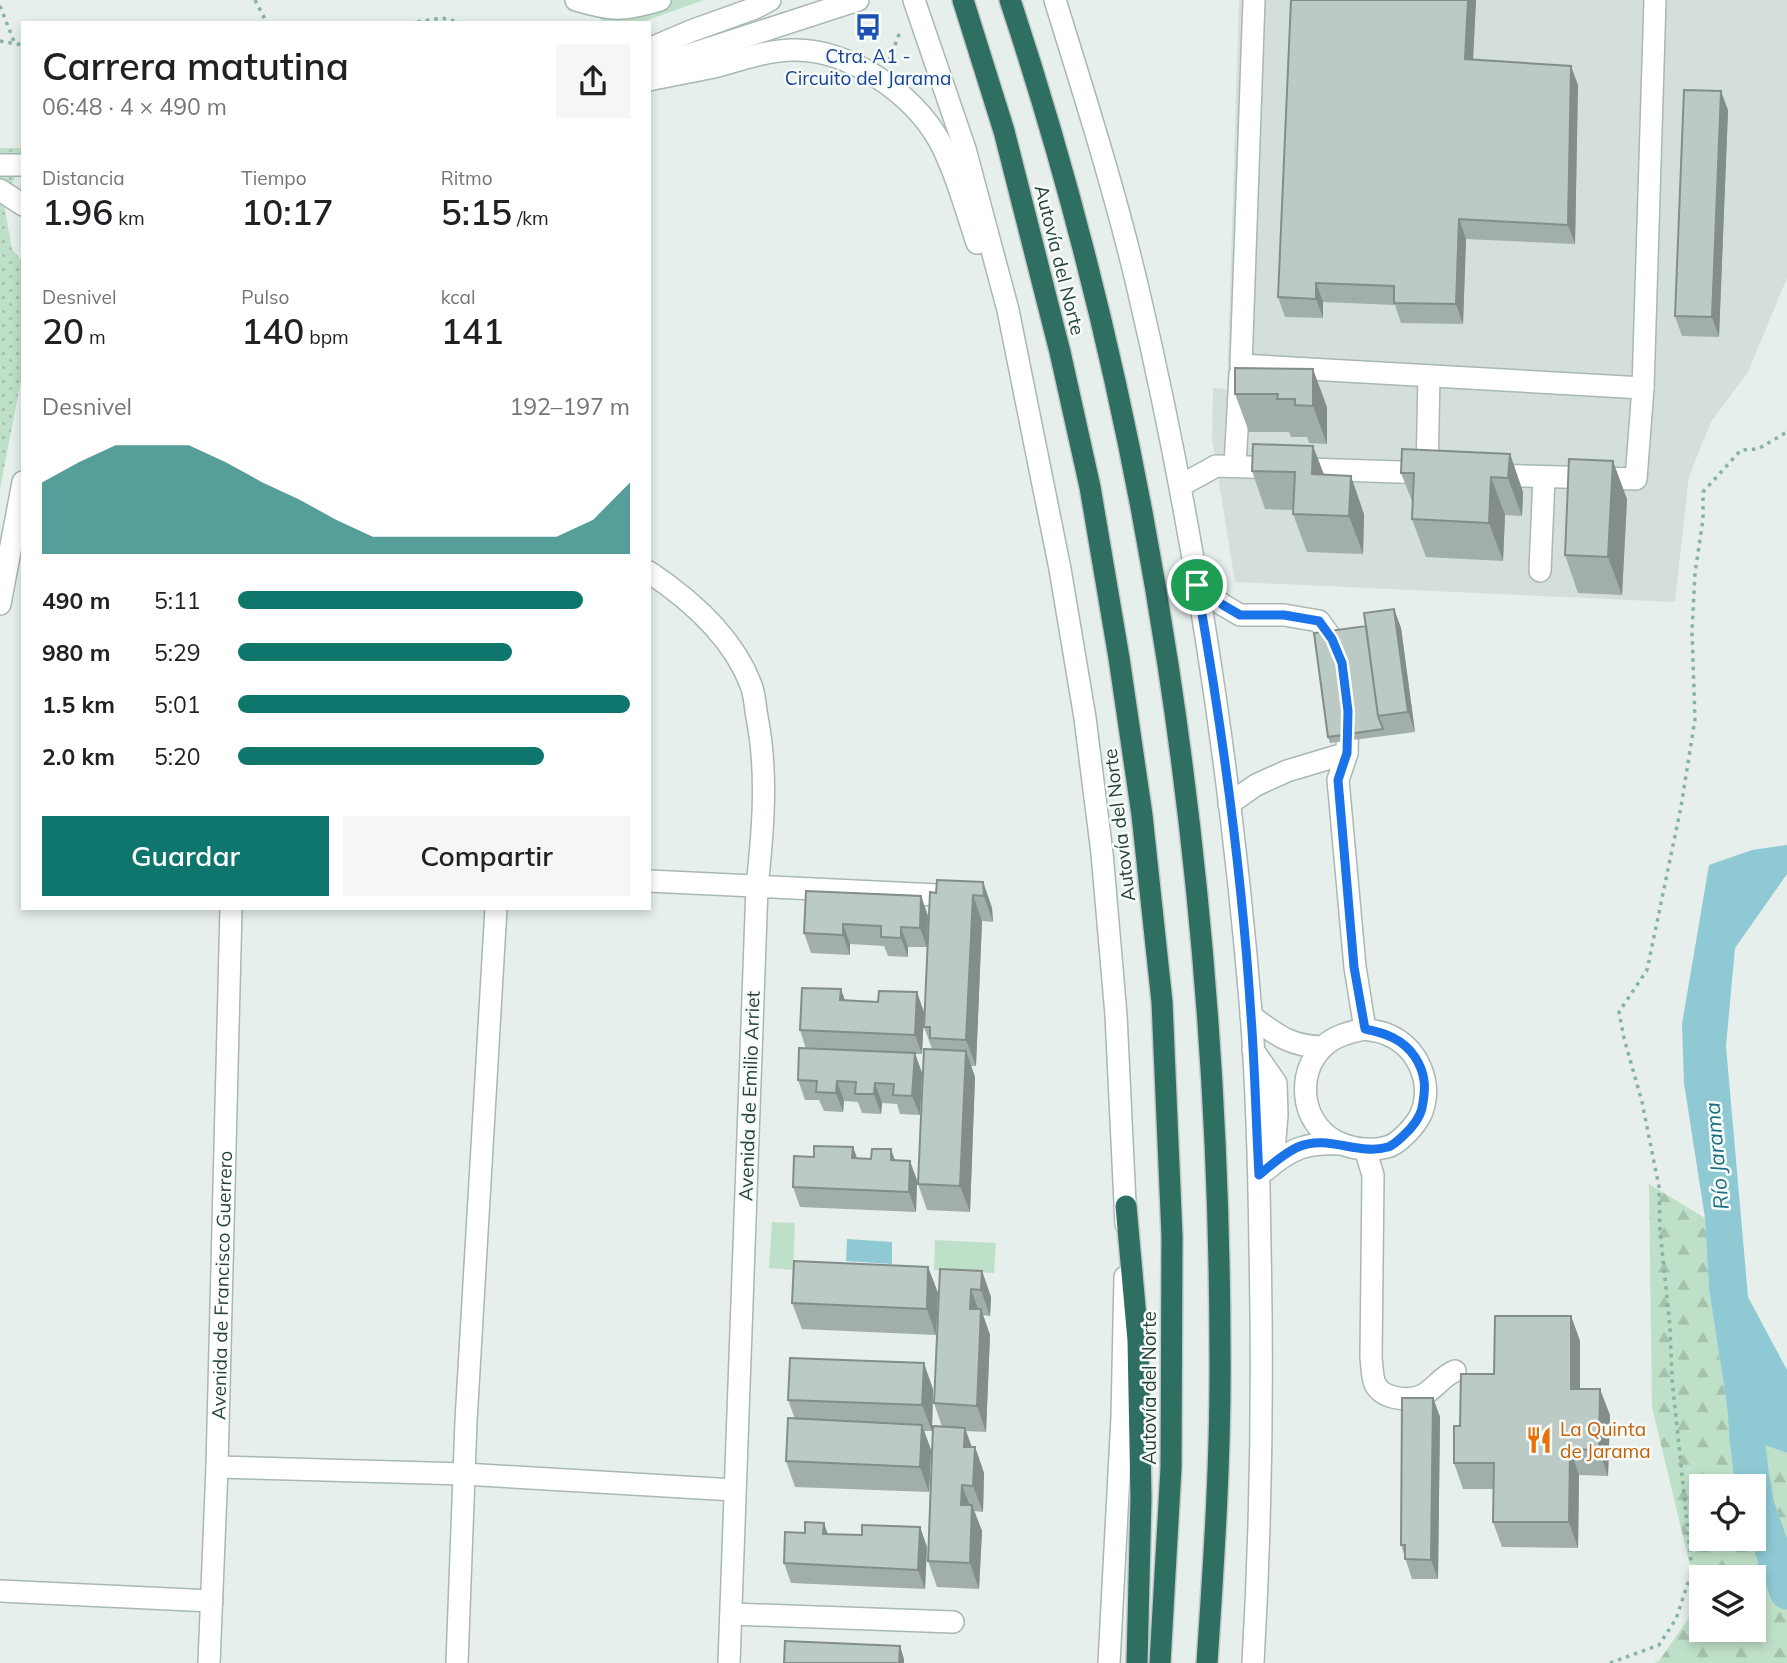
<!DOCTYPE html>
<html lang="es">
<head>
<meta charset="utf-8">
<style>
  body { margin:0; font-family:Mulish,sans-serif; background:#f6f6f6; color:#202124; height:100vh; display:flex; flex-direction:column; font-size:26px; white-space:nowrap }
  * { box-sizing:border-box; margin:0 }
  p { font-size:23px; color:#757577 }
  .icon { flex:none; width:38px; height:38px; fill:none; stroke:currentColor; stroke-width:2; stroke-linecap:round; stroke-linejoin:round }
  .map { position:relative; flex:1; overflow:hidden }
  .side { position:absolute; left:21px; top:21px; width:630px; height:889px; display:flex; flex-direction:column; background:#fff; border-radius:0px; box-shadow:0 4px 10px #0003 }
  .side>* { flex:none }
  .buttons { position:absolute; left:1689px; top:1474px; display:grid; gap:14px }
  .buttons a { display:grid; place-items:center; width:77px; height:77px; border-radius:0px; background:#fff; box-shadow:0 4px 10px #0003; font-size:35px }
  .pin { position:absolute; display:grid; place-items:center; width:60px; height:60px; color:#fff; margin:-30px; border:4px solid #fff; border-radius:50%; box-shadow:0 2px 7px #0007 }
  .round { display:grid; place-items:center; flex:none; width:74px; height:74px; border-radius:0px; background:#f6f6f6 }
  .overview { display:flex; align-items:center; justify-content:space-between; height:119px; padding:0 21px }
  h1 { font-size:38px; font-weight:600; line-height:52px }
  .figures { display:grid; grid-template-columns:repeat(3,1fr); gap:10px; height:119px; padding:7px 21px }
  .figures div { display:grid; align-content:center }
  .figures b { font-size:35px; font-weight:600 }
  .figures small { font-size:19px; font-weight:400 }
  .figures p { font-size:19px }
  .chart { height:196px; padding:14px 21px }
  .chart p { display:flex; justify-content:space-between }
  .chart svg { width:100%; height:126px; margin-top:7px; fill:#0f766e; opacity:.7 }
  .action { display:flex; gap:14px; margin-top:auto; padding:14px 21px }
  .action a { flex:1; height:80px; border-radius:0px; background:#0f766e; color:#fff; font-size:28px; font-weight:600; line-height:80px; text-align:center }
  .action a+a { background:#f6f6f6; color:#202124 }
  ul { padding:0 21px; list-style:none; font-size:23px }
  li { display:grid; grid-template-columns:112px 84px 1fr; align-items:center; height:52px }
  li i { height:18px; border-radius:9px; background:#0f766e }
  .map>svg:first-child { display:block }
  .built { fill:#d4dfda }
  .grass { fill:url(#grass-dots) }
  .forest { fill:url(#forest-firs); fill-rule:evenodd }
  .pitch { fill:#bfe0c8 }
  .water { fill:#8ec9d4 }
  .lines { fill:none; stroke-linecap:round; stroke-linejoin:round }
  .river { stroke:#8ec9d4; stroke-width:35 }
  .minor-casing { stroke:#a8b8b2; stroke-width:24 }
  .highway-casing { stroke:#c2cac8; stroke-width:24 }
  .path { stroke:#86b3a5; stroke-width:3.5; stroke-dasharray:3.5 5; stroke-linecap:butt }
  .minor { stroke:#fff; stroke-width:21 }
  .highway { stroke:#2f6f62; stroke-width:21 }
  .wall { fill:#a1aea9 }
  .shaded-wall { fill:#838d89 }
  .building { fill:#bbcac4; stroke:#838d89; stroke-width:2 }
  .route-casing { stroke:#fff; stroke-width:14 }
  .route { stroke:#1a73e8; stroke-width:9 }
  .labels { text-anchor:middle; stroke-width:5; stroke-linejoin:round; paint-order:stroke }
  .transit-label { font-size:19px; fill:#164399; stroke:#f7fbf9 }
  .street-label { font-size:19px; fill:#24423a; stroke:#f7fbf9 }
  .food-label { font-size:19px; fill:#c56008; stroke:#f7fbf9; text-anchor:start }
  .water-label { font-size:21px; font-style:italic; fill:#1c6f80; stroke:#f7fbf9 }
</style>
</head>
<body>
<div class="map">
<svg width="1787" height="1663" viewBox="0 0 1787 1663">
  <defs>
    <pattern id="grass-dots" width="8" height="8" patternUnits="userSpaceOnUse" patternTransform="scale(1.75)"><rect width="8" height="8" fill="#bfe0c8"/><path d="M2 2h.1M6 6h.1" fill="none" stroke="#a4c1ad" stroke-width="1.8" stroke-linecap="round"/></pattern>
    <pattern id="forest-firs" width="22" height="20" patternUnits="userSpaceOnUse" patternTransform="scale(1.75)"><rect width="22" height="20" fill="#bfe0c8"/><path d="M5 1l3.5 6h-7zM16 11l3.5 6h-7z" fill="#a4c1ad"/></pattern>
  </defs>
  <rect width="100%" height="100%" fill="#e6efeb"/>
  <path class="built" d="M1239,0H1787V278L1748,372L1711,422L1689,476L1675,602L1235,582L1212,439L1213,388L1227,389Z"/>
  <path class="grass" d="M0,148H23V164L3,199L12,249L23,263V369L0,489Z"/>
  <path class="forest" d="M1649,1184L1705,1218L1709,1289L1729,1418L1747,1439L1787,1453V1663H1654L1659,1661L1699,1603L1652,1407ZM1701,1486H1754V1538H1701ZM1701,1577H1754V1629H1701Z"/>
  <path class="pitch" d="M582,0H704L639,23H604Z
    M772,1222L795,1223L793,1270L769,1268Z
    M935,1240L996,1243L994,1273L934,1270Z"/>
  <path class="water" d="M1787,845V874L1735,948L1726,1046L1748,1297L1787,1370V1453L1747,1439L1729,1418L1709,1289L1705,1218L1684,1083L1682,1024L1709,865L1752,850Z
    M847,1239L892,1242V1264L846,1261Z"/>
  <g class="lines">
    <path class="river" d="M1744,1392L1747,1439L1753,1486
      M1754,1488L1756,1503L1787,1592"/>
    <defs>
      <g id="minor">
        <path d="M576,0C613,11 623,11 660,0"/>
        <path d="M914,0L965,149L1008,310L1060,569L1085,718L1102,853L1116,1015L1126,1224"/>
        <path d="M1055,0C1085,97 1116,194 1139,293C1194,529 1231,770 1251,1012C1257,1090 1259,1170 1260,1248C1263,1387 1261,1525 1253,1663"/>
        <path d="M1254,0L1241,365L1643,388L1655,0"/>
        <path d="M649,49L691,31L755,8L770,0"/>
        <path d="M649,70L661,64L858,0"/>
        <path d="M649,80C672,75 695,71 718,66C742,59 766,51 791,50C848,48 913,93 940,142C956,173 966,210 977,243"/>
        <path d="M0,165H23"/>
        <path d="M0,190L23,205"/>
        <path d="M1235,466L1240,374"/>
        <path d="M1427,473L1429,376"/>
        <path d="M1489,475L1636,479L1643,388"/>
        <path d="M1180,486L1216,466L1429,473"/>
        <path d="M1540,571L1544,477"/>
        <path d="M649,572C691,600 733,637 751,685C755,695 755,707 757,717C768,773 763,831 757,887L729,1663"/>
        <path d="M1197,585L1223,605L1240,615H1284L1319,621L1332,639L1339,657"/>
        <path d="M0,604L23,482"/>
        <path d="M1347,753L1338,780L1355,967L1365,1029"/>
        <path d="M1229,804L1256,785L1287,771L1347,753L1348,713"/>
        <path d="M649,881L958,896"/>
        <path d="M1251,1016C1277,1035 1289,1046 1323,1047"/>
        <path d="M1365,1029C1372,1031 1380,1031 1386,1034C1417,1046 1434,1082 1421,1114C1416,1125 1399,1144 1387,1147C1366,1153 1337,1147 1322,1131C1300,1108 1300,1071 1322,1048C1333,1036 1350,1032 1365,1029Z"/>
        <path d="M1253,1050L1276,1083L1277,1115L1273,1163"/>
        <path d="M1365,1149L1373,1175L1371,1358C1372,1365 1372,1374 1374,1381C1379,1399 1408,1402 1423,1395C1435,1389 1442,1376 1455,1371"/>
        <path d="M1266,1170C1291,1148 1308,1142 1341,1144"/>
        <path d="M217,1467L464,1474L734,1490"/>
        <path d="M0,1591L212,1601"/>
        <path d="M732,1614L953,1622"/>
        <path id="s1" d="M209,1663L217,1467L231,908"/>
        <path d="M457,1663L466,1421L496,908"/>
        <path d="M1109,1663L1122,1417L1125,1277"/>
      </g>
      <path id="highway" d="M963,0L1004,131L1060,352L1090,487L1119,658L1142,815L1162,1002L1172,1236L1171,1468L1160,1663
        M1010,0C1153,431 1219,896 1220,1350C1221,1455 1214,1559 1207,1663
        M1126,1206L1138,1340L1141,1499L1137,1663"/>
    </defs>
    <use href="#minor" class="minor-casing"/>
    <use href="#highway" class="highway-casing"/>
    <path class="path" d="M255,0L267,23
      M0,6L15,44
      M409,23L442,18L462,23
      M0,41L23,45
      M889,61L901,29
      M1610,1663L1659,1645L1676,1619L1692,1571L1672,1379L1670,1327L1660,1230L1659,1187L1642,1102L1624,1038L1619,1012L1647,970L1681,807L1695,719L1692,632L1695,573L1703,519V492L1741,450L1758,449L1787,432"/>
    <use href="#minor" class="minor"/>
    <use href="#highway" class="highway"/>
  </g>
  <path class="wall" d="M1291,0H1476L1473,60L1578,85L1575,244L1466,239L1463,324L1401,323L1395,305L1323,302V318L1285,317L1278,297Z
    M1728,110L1719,337L1682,336L1675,316Z
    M1235,368L1327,407V444L1309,443L1307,437H1291L1289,432H1249L1235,394Z
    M1313,446L1324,474L1364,514L1363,554L1307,552L1293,514V510L1265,509L1252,471Z
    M1510,454L1523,492L1522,516L1505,515L1503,561L1426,557L1412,519L1413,504L1401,473Z
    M1627,499L1622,595L1578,593L1565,555Z
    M1394,609L1401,628L1415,732L1330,743L1328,737Z
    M983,882L992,908L993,922L982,921L976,1066H971L975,1077L970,1212L927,1210L918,1184L932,1049L924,1027L936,893Z
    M921,896L928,916L927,947H908V957L888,956L884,946L850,944V955L811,953L804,933Z
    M924,1012L922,1054H915L922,1073L920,1115L900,1114L897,1104L882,1103L881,1114L862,1113L858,1102L844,1101L843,1112L824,1111L819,1100H805L798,1080L806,1049L800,1030Z
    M853,1147L857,1158L895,1160L917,1180L916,1212L800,1207L793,1187L814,1157Z
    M928,1267L938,1293L936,1335L802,1329L792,1303Z
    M940,1269L982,1271L991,1297L990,1316L983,1315L990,1335L986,1432L966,1431L972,1447H975L984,1473L983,1512L974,1511L982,1531L979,1589L937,1587L928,1561L942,1427L934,1403Z
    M1571,1316L1580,1341V1389L1610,1415L1608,1476L1579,1475L1578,1548L1502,1547L1493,1522V1489H1463L1454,1463L1460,1426L1494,1374Z
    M933,1389L932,1431H924L931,1450L929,1492L795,1487L786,1461L795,1419L788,1400Z
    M1433,1398L1440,1417L1438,1579H1412L1401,1545Z
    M920,1527L927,1547L925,1589L791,1583L784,1563L828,1534L862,1535Z"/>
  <path class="shaded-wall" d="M1468,0H1476L1472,79L1465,59Z
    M1571,66L1578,85L1575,244L1568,225Z
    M1721,91L1728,110L1719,337L1712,317Z
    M1459,219L1466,239L1463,324L1456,304Z
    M1316,283L1323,302V318L1316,299Z
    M1313,369L1327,407V444L1313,406Z
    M1313,446L1327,484L1312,474Z
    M1510,454L1523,492L1522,516L1508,478Z
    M1613,461L1627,499L1622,595L1608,557Z
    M1351,476L1364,514L1363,554L1349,516Z
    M1491,477L1505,515L1503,561L1489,523Z
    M1394,609L1401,628L1415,732L1408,712Z
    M983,882L992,908L993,922L984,896Z
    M973,895L982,921L976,1066L966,1040Z
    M921,896L928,916L927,947L920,928Z
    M843,924L850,944V955L843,935Z
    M901,927L908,947V957L901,938Z
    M841,989L848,1009L840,1000Z
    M917,992L924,1012L922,1054L915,1035Z
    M966,1051L975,1077L970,1212L960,1186Z
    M915,1053L922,1073L920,1115L912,1096Z
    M837,1081L844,1101L843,1112L836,1093Z
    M875,1083L882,1103L881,1114L874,1094Z
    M853,1147L860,1167L852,1158Z
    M891,1149L898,1169L891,1160Z
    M910,1161L917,1180L916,1212L909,1192Z
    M928,1267L938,1293L936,1335L927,1309Z
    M982,1271L991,1297L990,1316L981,1290Z
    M971,1289L980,1315L970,1309Z
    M981,1309L990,1335L986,1432L977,1406Z
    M1571,1316L1580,1341V1415L1571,1389Z
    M924,1363L933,1389L932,1431L922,1405Z
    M1600,1389L1610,1415L1608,1476L1599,1450Z
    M1433,1398L1440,1417L1438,1579L1431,1560Z
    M922,1425L931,1450L929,1492L920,1467Z
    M965,1428L974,1454L964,1447Z
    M975,1447L984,1473L983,1512L973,1486Z
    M1570,1449L1579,1475L1578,1548L1569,1522Z
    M962,1485L972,1511L961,1505Z
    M972,1505L982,1531L979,1589L970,1563Z
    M824,1523L831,1543L823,1534Z
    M920,1527L927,1547L925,1589L918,1570Z
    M900,1646L904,1659V1663H899Z"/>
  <path class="building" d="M1291,0H1468L1465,59L1571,66L1568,225L1459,219L1456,304L1394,303V286L1316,283V299L1278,297Z
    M1684,90L1721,91L1712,317L1675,316Z
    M1235,368L1313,369V406L1295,405V399H1277L1278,394H1235Z
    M1253,444L1313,446L1312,474L1351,476L1349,516L1293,514L1295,472L1252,471Z
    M1402,449L1510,454L1508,478L1491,477L1489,523L1412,519L1414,473H1401Z
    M1569,459L1613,461L1608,557L1565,555Z
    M1394,609L1408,712L1378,716L1364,613Z
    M1366,626L1378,716L1383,729L1328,737L1314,633Z
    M937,880L983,882L984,896L973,895L966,1040L930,1038V1027H924L930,892L936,893Z
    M806,891L921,896L920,928L901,927V938L881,937V926L843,924V935L804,933Z
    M802,988L841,989L840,1000L878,1002L879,991L917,992L915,1035L800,1030Z
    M799,1048L915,1053L912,1096L893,1095L894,1084L875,1083L874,1094H855L856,1082L837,1081L836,1093L816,1092L817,1081L798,1080Z
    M924,1049L966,1051L960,1186L918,1184Z
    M814,1146L853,1147L852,1158L871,1159L872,1149H891V1160L910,1161L909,1192L793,1187L794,1156L814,1157Z
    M794,1261L928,1267L927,1309L792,1303Z
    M940,1269L982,1271L981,1290L971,1289L970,1309H981L977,1406L934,1403Z
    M1495,1316H1571V1389H1600L1599,1450L1570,1449L1569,1522H1493L1494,1463H1454V1426H1460L1461,1374H1494Z
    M790,1358L924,1363L922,1405L788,1400Z
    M1402,1398H1433L1431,1560L1405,1559V1545H1401Z
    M788,1418L922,1425L920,1467L786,1461Z
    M933,1426L965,1428L964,1447H975L973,1486L962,1485L961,1505H972L970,1563L928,1561Z
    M805,1522L824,1523L823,1534L862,1535V1525L920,1527L918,1570L784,1563L785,1532L805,1533Z
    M785,1641L900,1646L899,1663H784Z"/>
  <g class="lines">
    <defs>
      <path id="route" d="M1197,585L1223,605L1240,615H1284L1319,621L1332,639L1342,663L1348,711L1347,753L1338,780L1354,967L1365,1029C1385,1033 1403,1039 1415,1057C1426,1074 1426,1088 1422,1108C1420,1117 1412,1128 1405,1134C1400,1139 1394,1145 1388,1147C1358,1156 1328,1134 1298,1147C1284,1153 1270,1166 1259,1175C1256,1123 1255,1069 1251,1016C1242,872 1222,727 1197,585Z"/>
    </defs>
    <use href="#route" class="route-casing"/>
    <use href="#route" class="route"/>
  </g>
  <defs>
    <symbol id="bus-bare" viewBox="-9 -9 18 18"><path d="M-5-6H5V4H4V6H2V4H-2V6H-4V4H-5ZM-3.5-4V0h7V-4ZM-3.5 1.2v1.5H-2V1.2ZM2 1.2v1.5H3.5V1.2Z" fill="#1a4fb4" stroke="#f7fbf9" stroke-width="2.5" paint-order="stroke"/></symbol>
    <symbol id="restaurant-bare" viewBox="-9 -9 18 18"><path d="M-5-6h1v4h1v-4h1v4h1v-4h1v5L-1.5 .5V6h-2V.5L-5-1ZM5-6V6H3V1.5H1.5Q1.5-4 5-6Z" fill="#e8710a" stroke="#f7fbf9" stroke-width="2.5" paint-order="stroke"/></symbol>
  </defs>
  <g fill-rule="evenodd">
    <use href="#bus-bare" x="849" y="8" width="38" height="38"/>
    <use href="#restaurant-bare" x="1520" y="1421" width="38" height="38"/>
  </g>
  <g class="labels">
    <g class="transit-label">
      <text x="868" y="63">Ctra. A1 -<tspan x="868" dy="22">Circuito del Jarama</tspan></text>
    </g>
    <g class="street-label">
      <text transform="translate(1060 260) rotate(76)" y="7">Autovía del Norte</text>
      <text transform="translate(1119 825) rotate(-97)" y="7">Autovía del Norte</text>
      <text transform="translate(749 1096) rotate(-88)" y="7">Avenida de Emilio Arriet</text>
      <text dy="7" stroke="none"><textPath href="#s1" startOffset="378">Avenida de Francisco Guerrero</textPath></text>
      <text transform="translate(1149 1388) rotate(-90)" y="7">Autovía del Norte</text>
    </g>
    <g class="food-label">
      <text x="1560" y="1436">La Quinta<tspan x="1560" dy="22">de Jarama</tspan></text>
    </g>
    <g class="water-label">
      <text transform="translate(1717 1156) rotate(-95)" y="7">Río Jarama</text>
    </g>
  </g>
</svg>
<div class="buttons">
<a><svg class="icon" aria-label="locate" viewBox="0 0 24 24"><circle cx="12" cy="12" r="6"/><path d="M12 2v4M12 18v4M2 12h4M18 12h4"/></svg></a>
<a><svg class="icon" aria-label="layers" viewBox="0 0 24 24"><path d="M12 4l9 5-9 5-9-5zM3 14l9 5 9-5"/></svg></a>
</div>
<div class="pin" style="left:1197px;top:585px;background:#1e9e55"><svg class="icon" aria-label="arrive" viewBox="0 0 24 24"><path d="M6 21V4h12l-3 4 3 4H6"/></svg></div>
<section class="side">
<div class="overview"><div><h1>Carrera matutina</h1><p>06:48 · 4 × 490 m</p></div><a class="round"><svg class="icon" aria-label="share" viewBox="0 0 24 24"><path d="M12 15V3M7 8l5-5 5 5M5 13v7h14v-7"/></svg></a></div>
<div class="figures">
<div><p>Distancia</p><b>1.96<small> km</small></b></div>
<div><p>Tiempo</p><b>10:17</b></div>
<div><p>Ritmo</p><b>5:15<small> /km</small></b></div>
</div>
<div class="figures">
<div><p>Desnivel</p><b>20<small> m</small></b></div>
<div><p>Pulso</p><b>140<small> bpm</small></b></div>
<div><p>kcal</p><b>141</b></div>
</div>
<div class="chart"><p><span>Desnivel</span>192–197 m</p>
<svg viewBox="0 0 160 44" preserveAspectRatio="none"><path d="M0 44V19L10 12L20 6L30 6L40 6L50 12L60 19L70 25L80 32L90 38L100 38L110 38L120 38L130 38L140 38L150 32L160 19V44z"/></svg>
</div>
<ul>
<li><b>490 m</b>5:11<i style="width:88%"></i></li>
<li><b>980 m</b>5:29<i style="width:70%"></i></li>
<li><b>1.5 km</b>5:01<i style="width:100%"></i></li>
<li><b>2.0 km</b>5:20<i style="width:78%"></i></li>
</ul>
<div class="action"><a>Guardar</a><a>Compartir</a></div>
</section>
</div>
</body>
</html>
